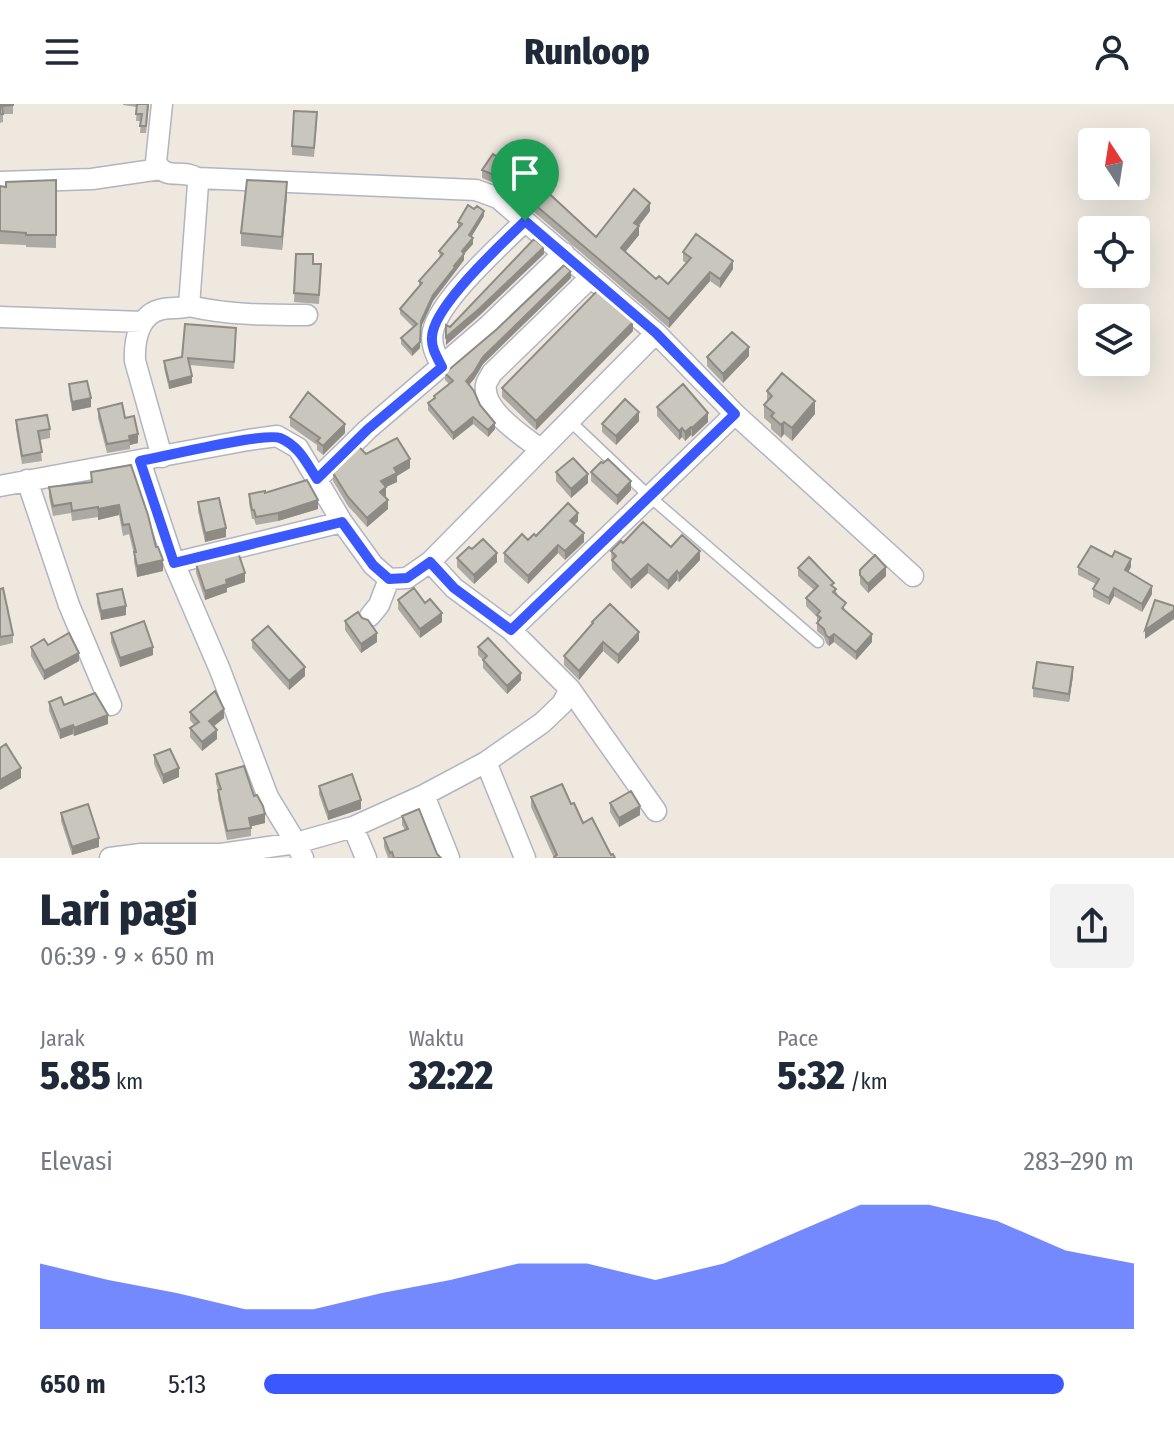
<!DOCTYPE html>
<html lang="id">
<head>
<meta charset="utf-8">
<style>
  body { margin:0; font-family:"Fira Sans Condensed",sans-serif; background:#f2f2f3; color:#1f2937; height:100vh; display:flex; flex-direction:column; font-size:30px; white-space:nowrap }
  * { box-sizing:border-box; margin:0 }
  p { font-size:26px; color:#747a83 }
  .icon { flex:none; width:44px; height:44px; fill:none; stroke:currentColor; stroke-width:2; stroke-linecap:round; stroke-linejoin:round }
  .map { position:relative; height:754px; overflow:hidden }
  .drawer { display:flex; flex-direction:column; background:#fff; flex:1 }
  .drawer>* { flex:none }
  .needle { width:52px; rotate:348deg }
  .buttons { position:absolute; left:1078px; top:24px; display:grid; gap:16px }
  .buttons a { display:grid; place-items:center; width:72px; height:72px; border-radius:8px; background:#fff; box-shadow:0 8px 32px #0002; font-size:40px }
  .pin { position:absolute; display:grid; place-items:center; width:68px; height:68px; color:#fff; margin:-82px -34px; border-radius:50% 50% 50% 0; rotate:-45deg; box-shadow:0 0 8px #0007 }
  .pin .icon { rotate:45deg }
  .round { display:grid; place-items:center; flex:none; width:84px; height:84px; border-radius:8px; background:#f2f2f3 }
  .overview { display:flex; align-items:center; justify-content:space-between; height:136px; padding:0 40px }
  h1 { font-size:44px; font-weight:800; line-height:60px }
  .metrics { display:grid; grid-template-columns:repeat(3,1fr); gap:12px; height:136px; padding:8px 40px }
  .metrics div { display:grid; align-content:center }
  .metrics b { font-size:40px; font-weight:800 }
  .metrics small { font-size:22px; font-weight:400 }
  .metrics p { font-size:22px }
  .chart { height:224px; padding:16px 40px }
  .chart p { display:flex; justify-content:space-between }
  .chart svg { width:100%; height:144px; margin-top:8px; fill:#3b58ff; opacity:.7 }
  ul { padding:0 40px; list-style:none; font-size:26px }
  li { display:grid; grid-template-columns:128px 96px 1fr; align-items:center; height:60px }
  li i { height:20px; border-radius:10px; background:#3b58ff }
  header { display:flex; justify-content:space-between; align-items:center; height:104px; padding:0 40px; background:#fff; font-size:36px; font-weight:800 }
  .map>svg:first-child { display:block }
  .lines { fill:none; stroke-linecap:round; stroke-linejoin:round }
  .service-casing { stroke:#b2b4c0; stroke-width:13 }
  .minor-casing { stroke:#b2b4c0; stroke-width:23 }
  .service { stroke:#fff; stroke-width:10 }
  .minor { stroke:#fff; stroke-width:20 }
  .wall { fill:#adaaa3 }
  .shaded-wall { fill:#8d8b84 }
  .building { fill:#c9c6bd; stroke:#8d8b84; stroke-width:2 }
  .route-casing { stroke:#fff; stroke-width:16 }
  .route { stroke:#3b58ff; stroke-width:10 }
</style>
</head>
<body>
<header><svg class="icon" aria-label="menu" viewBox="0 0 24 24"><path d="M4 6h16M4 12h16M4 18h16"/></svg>Runloop<svg class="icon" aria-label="person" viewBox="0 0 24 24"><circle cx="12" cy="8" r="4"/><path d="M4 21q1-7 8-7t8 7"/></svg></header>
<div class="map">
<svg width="1174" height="754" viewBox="0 0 1174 754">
  <rect width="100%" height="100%" fill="#eee8df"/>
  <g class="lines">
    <defs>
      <path id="service" d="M569,316L649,392L818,538"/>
      <path id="minor" d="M162,0L156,58C166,78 181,64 197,74L198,80L189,202C180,205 172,203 163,205C139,209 134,236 135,257L162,353
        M197,74L476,86L498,94L656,229L735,310L913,472
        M0,78L92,75L160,65
        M189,202C228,211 267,211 307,211
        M0,213L143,218
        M442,263C436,251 430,240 433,227C440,195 501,141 525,117
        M540,345C523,332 482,306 486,281C487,276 490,273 492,269L591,173
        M140,357L174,459L220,566L268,693L296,739L303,754
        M317,375L368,325L488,222L564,149
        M27,376L69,501L111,601
        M0,382L248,336L277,332L298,344L342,418L373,461L389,475L379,501L370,512
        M430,458L454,484L511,526L570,585L656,707
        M174,459L342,418
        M389,475L407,474L430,458L656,229
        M511,526L735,310
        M486,658L525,754
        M424,691L449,754
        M353,723L366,754
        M110,754L141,750H221L296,739L353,723L424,691L486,658L542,619L562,600L570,585"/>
    </defs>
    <use href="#service" class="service-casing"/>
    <use href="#minor" class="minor-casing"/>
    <use href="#service" class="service"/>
    <use href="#minor" class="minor"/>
  </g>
  <path class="wall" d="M0,0H13V10H3V18L0,19Z
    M123,0H149L146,29H140L141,17H136L137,3L123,1Z
    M317,17L314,53L292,51V42Z
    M493,50L596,133L650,107L639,122V131L625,148L656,175L668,180L686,159L683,157V148L733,165L720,184L710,177L669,224L506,84L482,74V66Z
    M56,76V144L26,143V141L0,140V82L6,83Z
    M287,91L282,146L241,142V129Z
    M484,112L471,133L473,140L464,150V156L433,197L421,223L420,244L412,252L401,240V234L413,223L400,210V205L419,183V177L440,154L439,147L458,124V118Z
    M296,150L313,160H321L319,200L294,198Z
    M571,174L483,260L474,275L469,281L495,325L488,333L473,320L453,336L428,306V299L434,295V292L449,280L445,276V269Z
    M633,227L536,326L502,293V284Z
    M236,231L234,265L190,261L192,279L169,285L164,264V257L182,253Z
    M749,252L723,279L707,262V253Z
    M69,280L91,303L72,307L69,289Z
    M767,287L815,310L792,337L784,330L781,334L771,325V320L764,314V301L767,297Z
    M657,303L708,318L692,333L691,331L685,337L682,333L679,336L657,312Z
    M98,305L125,314L138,339L130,341V345L107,349L98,314Z
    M290,313L345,329L323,351L317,346V341L290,322Z
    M16,316L50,325V334L40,336L42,357L22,360L16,325Z
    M639,317L616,341L602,328V320Z
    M366,350L410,364L397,372V378L386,383V392L385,393L388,405L367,423L348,402L333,377V369Z
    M91,368L156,443L163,467L137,473L134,458V450L129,430L123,432L119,411L98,416V413L72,417L71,409L53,412L49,393V383L91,378Z
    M556,368L588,379L571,394L556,377Z
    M591,368L631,386L617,401L591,377Z
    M265,389L318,405L278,417L256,421L254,415H252L249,399V390Z
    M198,398L226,433L205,438L198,407Z
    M578,417L574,421L584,438L565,456L558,449L528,480L504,458V449L536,432Z
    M623,439L671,443L700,456L679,478L677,476L668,486L648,469L631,485L612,465L611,447Z
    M472,445L497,458L474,480L457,463V454Z
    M196,460L245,478L227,484V488L205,496L196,469Z
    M1078,463H1131L1128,468L1152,490L1142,508L1114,492L1109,501L1093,493V485L1096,480L1078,471Z
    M798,464L834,483L846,508L872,538L856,556L834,538L829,542L826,539L824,533L817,527V513L806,502V494L814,486L798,472Z
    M860,466L886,472L868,489L860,480Z
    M0,485L13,531V539L0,542Z
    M97,490L126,511L101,516L97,499Z
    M398,496L425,499L442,518L420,534L398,505Z
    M345,517L377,538L361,549L345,526Z
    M592,518L639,536L618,560L603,547L579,576L564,561V552L592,520Z
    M111,529L153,551L120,563L111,538Z
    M252,536L305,572L289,586L252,544Z
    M48,541L79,557L44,576L31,552V543Z
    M478,543L521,576L507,590L483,564V556L478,551Z
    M1073,572L1069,598L1033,593V584Z
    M49,598L64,601L108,620L74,632L73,630L60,635L49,607Z
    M190,608L224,614L214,622L217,635L202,647L190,633V624L194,621L190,616Z
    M154,651L179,673L163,680L154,660Z
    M216,670L254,692L265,719L251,722V732L227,736L218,695V686L216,679Z
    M319,682L361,705L328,716L319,690Z
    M531,693L571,700L583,719L611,751L554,754L531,703Z
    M610,699L640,711L619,723L610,708Z
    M61,709L99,743L72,751L61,717Z
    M402,712L437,750L441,754H388L384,743V734L405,726L402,721Z"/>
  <path class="shaded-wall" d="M287,78V91L282,146V133Z
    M650,99V107L634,127V119Z
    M484,107V112L469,137V131Z
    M639,122V131L621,153V144Z
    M473,134V140L464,150V156L433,197L421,223V217L433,191L454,162L462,147Z
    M544,143V150L479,212L446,241V233Z
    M733,157V165L720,184V175Z
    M571,167V174L483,260L474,275L466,284V277L483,253Z
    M710,168V177L669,224V215Z
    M633,218V227L536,326V317Z
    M420,238V244L412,252V246Z
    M749,243V252L723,279V270Z
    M192,272V279L169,285V278Z
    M91,294V303L72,307V298Z
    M815,297V310L792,337V324Z
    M639,308V317L616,341V332Z
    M708,309V318L692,333V324Z
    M473,313V320L453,336V329Z
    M784,318V330L781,334V321Z
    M495,319V325L488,333V326Z
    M345,320V329L323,351V342Z
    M691,323V331L685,337V328Z
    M682,324V333L679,336V327Z
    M138,330V339L130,341L129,332Z
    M410,355V364L397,372V378L386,383V392L380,397L381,377L394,364Z
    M588,370V379L571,394V385Z
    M631,377V386L617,401V392Z
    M318,396V405L278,417V409Z
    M388,396V405L367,423V414Z
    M119,401V411L98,416V405Z
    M578,409V417L570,425V417Z
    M226,424V433L205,438V429Z
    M584,429V438L565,456V447Z
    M558,441V449L528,480V472Z
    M700,447V456L679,478V470Z
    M497,449V458L474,480V471Z
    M1131,455V463L1125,474V466Z
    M163,456V467L137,473V462Z
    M648,460V469L631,485V476Z
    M886,463V472L868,489V480Z
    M677,467V476L668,486V477Z
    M245,469V478L227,484V488L205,496V487L226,476Z
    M1152,482V490L1142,508V500Z
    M1114,484V492L1109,501V494Z
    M126,502V511L101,516V507Z
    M1174,506V515L1145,535V526Z
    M442,509V518L420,534V525Z
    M639,528V536L618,560V551Z
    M377,529V538L361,549V540Z
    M834,530V538L829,542V534Z
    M872,530V538L856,556V548Z
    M603,538V547L579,576V567Z
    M153,543V551L120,563V554Z
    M79,549V557L44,576V567Z
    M305,563V572L289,586V577Z
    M1073,563V572L1069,598V590Z
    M521,569V576L507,590V582Z
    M224,605V614L209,626V617Z
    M108,611V620L74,632V624Z
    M73,621V630L60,635V626Z
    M217,626V635L202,647V638Z
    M21,664V674L0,686V676Z
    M179,664V673L163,680V671Z
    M361,696V705L328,716V708Z
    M640,702V711L619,723V714Z
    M265,710V719L249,723V714Z
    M99,734V743L72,751V743Z"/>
  <path class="building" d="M0,0H13V1L2,2L3,10H0Z
    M137,0H148L146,22H140L142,10H136Z
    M294,7L317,8L314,44L292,42Z
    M493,50L510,62L514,57L596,133L634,85L650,99L634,119L639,122L621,144L656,175L659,172L668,180L691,154L683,148L696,130L733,157L720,175L710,168L669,215L506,76L482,66Z
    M56,76V131H26V129L0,127V82L6,83V78Z
    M247,76L287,78L282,133L241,129Z
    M468,101L474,105L477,102L484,107L469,131L473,134L462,147L464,150L454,162L455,163L433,191L421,217L420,238L412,246L401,234L417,220L400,205L422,179L419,177L443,150L439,147L462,120L458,118Z
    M534,135L544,143L479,205L446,233V221L450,223Z
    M296,150H313V160H321L319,191L294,189Z
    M564,161L571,167L483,253L474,268L466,277L474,287L480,301L495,319L488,326L473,313L453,329L428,299L435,294L434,292L453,277L445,269L497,225Z
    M597,187L633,218L536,317L502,284Z
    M185,220L236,224L234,258L188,254L192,272L169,278L164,257L182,253Z
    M732,228L749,243L723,270L707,253Z
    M782,269L815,297L792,324L784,318L781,321L771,312L774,309L764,301L772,292L767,287Z
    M87,277L91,294L72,298L69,280Z
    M683,280L708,309L692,324L691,323L685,328L682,324L679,327L657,303Z
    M308,288L345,320L323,342L317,337L320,334L290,313Z
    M625,295L639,308L616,332L602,320Z
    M122,299L125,314L134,312L138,330L129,332L130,336L107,340L98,305Z
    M47,311L50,325L38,327L42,348L22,352L16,316Z
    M397,334L410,355L394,364L397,369L381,377L386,383L380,388L388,396L367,414L348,393L333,369L359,343L366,350Z
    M573,354L588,370L571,385L556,368Z
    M608,355L631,377L617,392L591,368L601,358L603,359Z
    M131,361L148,411L156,443H158L163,456L137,462L134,448H136L129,420L123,421L119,401L98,405V403L72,407L71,399L53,402L49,383L92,378L91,368Z
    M307,376L318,396L278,409L256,413L254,406H252L249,390L265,387V389Z
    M219,394L226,424L205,429L198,398Z
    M568,399L578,409L570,417L584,429L565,447L558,441L528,472L504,449L522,430L528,436L534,430L536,432Z
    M643,418L671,443L682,431L700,447L679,470L677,467L668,477L648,460L631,476L612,456L616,452L611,447L621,437L623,439Z
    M483,435L497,449L474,471L457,454L469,443L472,445Z
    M1091,442L1112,453L1115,447L1131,455L1125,466L1152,482L1142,500L1114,484L1109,494L1093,485L1099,475L1078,463Z
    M238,448L245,469L226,476L227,480L205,487L196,460Z
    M875,451L886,463L868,480L860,471V466Z
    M809,453L834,479L831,481L836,485L833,488L846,499L842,504L872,530L856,548L834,530L829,534L826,531L824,525L817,519L821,514L817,511L820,507L806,494L818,482L798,464Z
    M3,484L13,531L0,533V485Z
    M414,484L425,499L430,495L442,509L420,525L398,496Z
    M122,485L126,502L101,507L97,490Z
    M1155,496L1174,502V506L1145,526Z
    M610,500L639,528L618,551L603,538L579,567L564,552L593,519L592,518Z
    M358,508L362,514L368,516L377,529L361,540L345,517Z
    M144,517L153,543L120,554L111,529Z
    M268,522L305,563L289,577L252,536Z
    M69,529L79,549L44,567L31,543L44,535L48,541Z
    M488,534L521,569L507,582L483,556L487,552L478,543Z
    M1037,558L1073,563L1069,590L1033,584Z
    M215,587L224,605L209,617L217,626L202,638L190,624L199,618L190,608Z
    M95,589L108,611L74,624L73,621L60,626L49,598L61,593L64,601Z
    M6,640L21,664L0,676V644Z
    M170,645L179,664L163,671L154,651Z
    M244,662L254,692L257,691L263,702L265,710L249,714L251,724L227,727L218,686L221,685L216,670Z
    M352,670L361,696L328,708L319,682Z
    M562,680L571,700L574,699L583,719L592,714L611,751L613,750L615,754H554V753L557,751L531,693Z
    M631,687L640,702L619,714L610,699Z
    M88,700L99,734L72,743L61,709Z
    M419,705L437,750L441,754H394L392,748L390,749L384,734L408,725L402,712Z"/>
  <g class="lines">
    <defs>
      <path id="route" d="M525,117L656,229L735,310L511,526L454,484L430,458L407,474L389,475L373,461L342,418L174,459L140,357C162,353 265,328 280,334C299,342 306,358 317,375L368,325L442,263C437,253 431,244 432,233C433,202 502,140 525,117Z"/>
    </defs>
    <use href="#route" class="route-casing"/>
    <use href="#route" class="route"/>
  </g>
</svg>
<div class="buttons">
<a><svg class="needle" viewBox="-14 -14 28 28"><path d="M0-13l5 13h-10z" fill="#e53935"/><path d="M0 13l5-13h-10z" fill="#747a83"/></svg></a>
<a><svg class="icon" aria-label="locate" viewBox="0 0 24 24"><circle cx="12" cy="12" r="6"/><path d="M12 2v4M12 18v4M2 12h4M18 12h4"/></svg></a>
<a><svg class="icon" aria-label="layers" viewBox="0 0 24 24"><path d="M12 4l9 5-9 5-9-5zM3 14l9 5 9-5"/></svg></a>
</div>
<div class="pin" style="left:525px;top:117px;background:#1e9e55"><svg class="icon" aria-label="arrive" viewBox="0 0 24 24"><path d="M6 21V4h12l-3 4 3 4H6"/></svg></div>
</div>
<section class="drawer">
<div class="overview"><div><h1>Lari pagi</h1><p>06:39 · 9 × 650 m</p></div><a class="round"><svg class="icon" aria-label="share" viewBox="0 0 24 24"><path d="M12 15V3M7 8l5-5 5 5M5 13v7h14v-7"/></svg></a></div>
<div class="metrics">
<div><p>Jarak</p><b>5.85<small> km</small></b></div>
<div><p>Waktu</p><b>32:22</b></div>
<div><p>Pace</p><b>5:32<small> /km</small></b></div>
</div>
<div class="chart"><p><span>Elevasi</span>283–290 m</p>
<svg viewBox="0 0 160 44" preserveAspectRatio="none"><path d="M0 44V24L10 29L20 33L30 38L40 38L50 33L60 29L70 24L80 24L90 29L100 24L110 15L120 6L130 6L140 11L150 20L160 24V44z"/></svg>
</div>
<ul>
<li><b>650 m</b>5:13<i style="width:92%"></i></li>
</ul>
</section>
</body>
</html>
